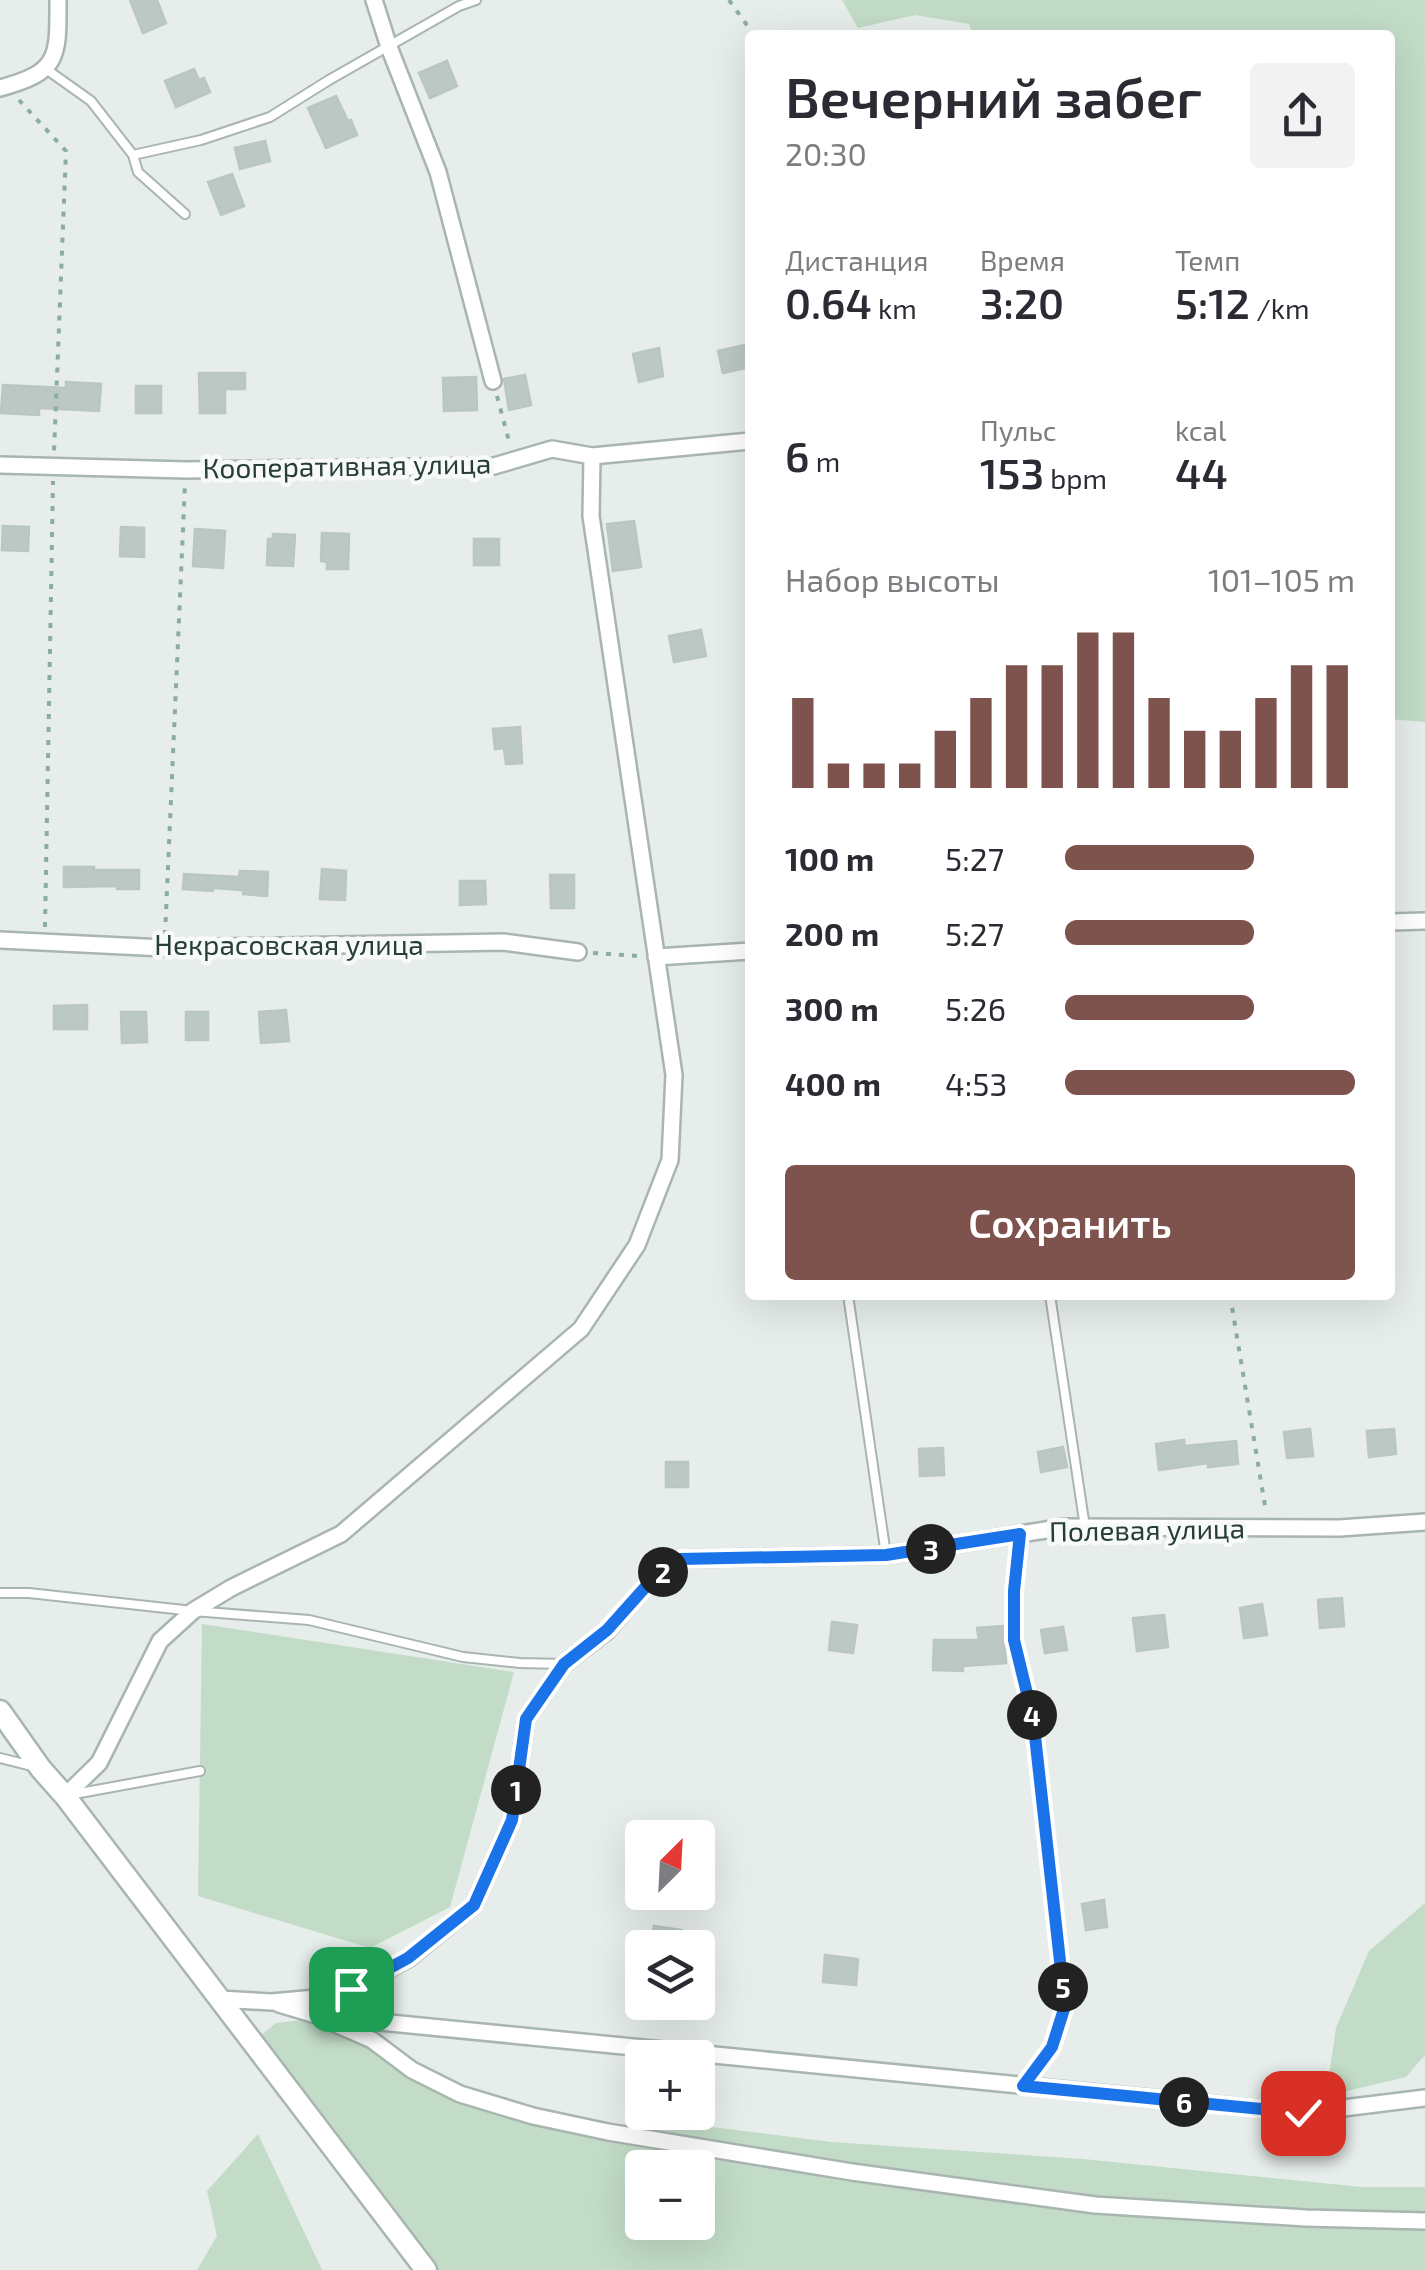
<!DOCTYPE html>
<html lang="ru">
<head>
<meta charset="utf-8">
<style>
  body { margin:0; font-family:"Exo 2",sans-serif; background:#f2f2f3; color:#2b2b33; height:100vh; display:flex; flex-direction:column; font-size:38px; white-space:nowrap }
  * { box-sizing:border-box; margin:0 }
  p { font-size:32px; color:#7c7c81 }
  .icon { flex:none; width:55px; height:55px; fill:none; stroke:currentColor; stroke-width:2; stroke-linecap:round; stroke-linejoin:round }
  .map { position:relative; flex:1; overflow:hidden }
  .drawer { position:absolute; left:745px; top:30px; width:650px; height:1270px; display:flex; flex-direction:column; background:#fff; border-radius:10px; box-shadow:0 10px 40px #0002 }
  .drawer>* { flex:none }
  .needle { width:65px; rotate:24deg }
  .buttons { position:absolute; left:625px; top:1820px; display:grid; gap:20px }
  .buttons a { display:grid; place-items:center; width:90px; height:90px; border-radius:10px; background:#fff; box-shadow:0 10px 40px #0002; font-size:50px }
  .pin { position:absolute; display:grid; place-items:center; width:85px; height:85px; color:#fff; margin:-42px; border-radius:20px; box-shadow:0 5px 15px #0006 }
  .km { position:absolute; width:50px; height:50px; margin:-25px; border-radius:50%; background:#222; color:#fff; font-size:28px; line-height:50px; text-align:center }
  .round { display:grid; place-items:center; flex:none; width:105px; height:105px; border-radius:10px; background:#f2f2f3 }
  .overview { display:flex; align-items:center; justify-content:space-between; height:170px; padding:0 40px }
  h1 { font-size:55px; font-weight:600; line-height:75px }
  .metrics { display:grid; grid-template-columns:repeat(3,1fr); gap:15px; height:170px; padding:10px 40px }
  .metrics div { display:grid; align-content:center }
  .metrics b { font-size:42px; font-weight:600 }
  .metrics small { font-size:28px; font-weight:400 }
  .metrics p { font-size:28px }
  .chart { height:280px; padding:20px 40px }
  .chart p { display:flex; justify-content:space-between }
  .chart svg { width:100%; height:180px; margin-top:10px; stroke:#7e534e; stroke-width:6 }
  .action { display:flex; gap:20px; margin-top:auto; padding:20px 40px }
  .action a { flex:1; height:115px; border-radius:10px; background:#7e534e; color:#fff; font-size:40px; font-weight:600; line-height:115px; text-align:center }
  ul { padding:0 40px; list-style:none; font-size:32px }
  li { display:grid; grid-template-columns:160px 120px 1fr; align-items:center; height:75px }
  li i { height:25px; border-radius:12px; background:#7e534e }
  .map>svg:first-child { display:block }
  .green { fill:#c2dcc7; fill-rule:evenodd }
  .building { fill:#bcc8c3; stroke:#b9c7c0; stroke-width:2.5 }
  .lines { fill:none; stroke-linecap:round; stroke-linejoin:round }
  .service-casing { stroke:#a9b5b0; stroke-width:12 }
  .minor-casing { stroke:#a9b5b0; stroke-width:20 }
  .tertiary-casing { stroke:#a9b5b0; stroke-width:25 }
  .path { stroke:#8aada0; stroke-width:4; stroke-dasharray:5 8; stroke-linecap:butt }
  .service { stroke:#fff; stroke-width:8 }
  .minor { stroke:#fff; stroke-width:15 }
  .tertiary { stroke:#fff; stroke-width:20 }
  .route-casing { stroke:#fff; stroke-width:20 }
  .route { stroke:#1a73e8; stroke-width:12 }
  .labels { text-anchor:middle; stroke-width:9; stroke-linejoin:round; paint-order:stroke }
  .street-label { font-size:28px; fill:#273e36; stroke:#f7faf8 }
</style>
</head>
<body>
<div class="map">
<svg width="1425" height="2270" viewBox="0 0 1425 2270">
  <rect width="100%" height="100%" fill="#e6edea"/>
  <path class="green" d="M842,0H1425V722L1390,719V35H973L969,24L915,15L858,28Z
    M202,1624L514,1672L450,1907L370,1948L198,1896Z
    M1425,1903V2055L1406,2077L1326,2096L1336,2028L1369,1951Z
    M312,2019L355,2026L404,2062L444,2097L520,2119L599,2130L712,2127L831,2142L1083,2159L1362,2187H1425V2270H437L256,2039L276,2023ZM642,2168H698V2222H642Z
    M258,2134L322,2270H197L217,2236L207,2191Z"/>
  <path class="building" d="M130,0H157L166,23L143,33Z
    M447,61L457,86L430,98L419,73Z
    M194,69L199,80L204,78L210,92L176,107L165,81Z
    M336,96L348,121L351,120L357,135L326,148L308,108Z
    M265,141L270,161L240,169L235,148Z
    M232,174L244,206L221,215L208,182Z
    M745,345L750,367L723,373L718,351Z
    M659,348L663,376L639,382L633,354Z
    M199,373H245V389H225V413H200Z
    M525,375L531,405L509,410L504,379Z
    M476,377L477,410L444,411L443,378Z
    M66,382L101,384L99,411L39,408V415L1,413L3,385L66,388Z
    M136,386H161V413H136Z
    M634,521L641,567L613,571L607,524Z
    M3,526L29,527L28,551L2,550Z
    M121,527L144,528V557L120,556Z
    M195,529L225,531L223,568L193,566Z
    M322,533L349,534L348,569H327V562L321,561Z
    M273,534L295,535L293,566L267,565L268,539H273Z
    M474,539H499V565H474Z
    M701,630L706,656L674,662L669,636Z
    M520,727L522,763L506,764L504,748L495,749L493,729Z
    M64,867H94V870H139V889H117V886L64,887Z
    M322,869L346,871L345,900L320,899Z
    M240,871L268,872L267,896L243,894V890L213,888V891L183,889L184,874L239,877Z
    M550,875H574V908H551Z
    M460,881H485L486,904L460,905Z
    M87,1005V1029H54V1006Z
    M286,1010L289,1041L261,1043L259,1012Z
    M121,1012H146L147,1042L122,1043Z
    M186,1012H208V1040H186Z
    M1310,1429L1313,1456L1287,1458L1284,1432Z
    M1394,1429L1396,1454L1369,1457L1367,1431Z
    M1184,1440L1185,1446L1236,1441L1238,1464L1208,1467V1463L1159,1470L1156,1444Z
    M1063,1447L1067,1467L1041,1472L1038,1452Z
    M943,1448L944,1475L920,1476L919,1449Z
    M666,1462H688V1487H666Z
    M1342,1598L1344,1626L1320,1628L1318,1600Z
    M1262,1604L1267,1635L1244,1638L1240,1608Z
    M1164,1615L1168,1647L1137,1651L1133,1618Z
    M832,1622L857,1625L853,1653L829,1650Z
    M1003,1626L1006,1663L963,1666V1671L933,1670L934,1640H979L977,1628Z
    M1063,1627L1067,1650L1045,1653L1041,1630Z
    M1104,1900L1107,1927L1086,1930L1082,1904Z
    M654,1926L682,1930L680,1948H651Z
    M825,1955L858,1959L856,1985L823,1982Z"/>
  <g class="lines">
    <defs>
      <path id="service" d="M46,69L91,101L133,155L201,140L270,117L329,80L459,6L476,0
        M133,155L138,172L185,214
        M848,1295L886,1555
        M1050,1295L1085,1527
        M1020,1534L1014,1591V1639L1033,1717L1065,2006L1052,2047L1023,2086
        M0,1593H29L193,1611L309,1620L463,1657L520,1663L564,1664
        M0,1758L32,1766
        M69,1795L200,1771"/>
      <path id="minor" d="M374,0L389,47L438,172L493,381
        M0,88C60,72 58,57 58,0
        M0,465L186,470L494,466L552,449L592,456L750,441
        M1390,922L1425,921
        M0,940L164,948L503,942L578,952
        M656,957L750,951
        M65,1796L99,1763L160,1641L193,1611L231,1588L341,1534L581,1329L637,1245L670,1160L674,1075L591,516L592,456
        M219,1999L271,2002L316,1998L351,1989L408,1959L474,1905L512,1820L526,1719L564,1664L607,1631L649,1583L680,1559L886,1555L1065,1527L1340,1528L1425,1522
        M279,2004L319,2016L1303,2113L1425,2098
        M331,2022L372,2040L412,2070L460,2094L533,2116L608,2132L852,2172L1095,2205L1306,2218L1425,2221"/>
      <path id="tertiary" d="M0,1711L41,1769L65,1796L426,2270"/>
    </defs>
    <use href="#service" class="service-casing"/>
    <use href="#minor" class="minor-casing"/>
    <use href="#tertiary" class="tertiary-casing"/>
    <path class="path" d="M729,0L754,35
      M19,100L66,151L54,452
      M497,396L510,445
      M45,927L53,481
      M165,935L185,484
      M593,953L638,956
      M1230,1295L1266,1512"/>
    <use href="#service" class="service"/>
    <use href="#minor" class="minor"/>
    <use href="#tertiary" class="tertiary"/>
  </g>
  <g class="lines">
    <defs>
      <path id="route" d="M351,1989L408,1958L474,1905L512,1820L526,1719L564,1664L607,1630L649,1583L680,1559L886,1555L1020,1534L1014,1591V1640L1033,1718L1065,2006L1052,2047L1023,2086L1303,2113"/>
    </defs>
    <use href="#route" class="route-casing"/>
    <use href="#route" class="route"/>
  </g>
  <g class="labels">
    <g class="street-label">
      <text transform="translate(347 466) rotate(-1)" y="10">Кооперативная улица</text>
      <text x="289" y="955">Некрасовская улица</text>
      <text transform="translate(1147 1530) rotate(-1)" y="10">Полевая улица</text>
    </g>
  </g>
</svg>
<div class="buttons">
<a><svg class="needle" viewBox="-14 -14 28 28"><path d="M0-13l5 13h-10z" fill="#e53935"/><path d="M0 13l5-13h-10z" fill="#7c7c81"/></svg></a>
<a><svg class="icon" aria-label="layers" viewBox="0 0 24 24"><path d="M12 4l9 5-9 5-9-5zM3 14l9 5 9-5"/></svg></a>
<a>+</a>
<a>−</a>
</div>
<div class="pin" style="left:351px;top:1989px;background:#1e9e55"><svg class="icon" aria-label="arrive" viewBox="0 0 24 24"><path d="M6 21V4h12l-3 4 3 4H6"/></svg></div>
<div class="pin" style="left:1303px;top:2113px;background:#d93025"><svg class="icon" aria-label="check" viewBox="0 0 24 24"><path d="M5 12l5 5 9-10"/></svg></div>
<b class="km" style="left:516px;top:1790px">1</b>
<b class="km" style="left:663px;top:1572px">2</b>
<b class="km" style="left:931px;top:1549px">3</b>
<b class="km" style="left:1032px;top:1715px">4</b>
<b class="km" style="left:1063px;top:1987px">5</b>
<b class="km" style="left:1184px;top:2102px">6</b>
<section class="drawer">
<div class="overview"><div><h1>Вечерний забег</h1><p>20:30</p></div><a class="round"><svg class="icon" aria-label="share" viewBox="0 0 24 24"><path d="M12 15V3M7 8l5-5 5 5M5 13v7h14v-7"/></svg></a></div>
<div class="metrics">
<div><p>Дистанция</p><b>0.64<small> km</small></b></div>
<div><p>Время</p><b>3:20</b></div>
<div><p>Темп</p><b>5:12<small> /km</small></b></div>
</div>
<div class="metrics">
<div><b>6<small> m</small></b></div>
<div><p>Пульс</p><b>153<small> bpm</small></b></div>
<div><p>kcal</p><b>44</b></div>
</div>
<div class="chart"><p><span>Набор высоты</span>101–105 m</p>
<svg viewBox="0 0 160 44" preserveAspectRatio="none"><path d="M5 44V22M15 44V38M25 44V38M35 44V38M45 44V30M55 44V22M65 44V14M75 44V14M85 44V6M95 44V6M105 44V22M115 44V30M125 44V30M135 44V22M145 44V14M155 44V14"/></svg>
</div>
<ul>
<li><b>100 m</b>5:27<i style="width:65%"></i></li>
<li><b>200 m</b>5:27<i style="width:65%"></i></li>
<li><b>300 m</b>5:26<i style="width:65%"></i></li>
<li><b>400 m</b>4:53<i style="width:100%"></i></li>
</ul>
<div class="action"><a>Сохранить</a></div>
</section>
</div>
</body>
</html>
